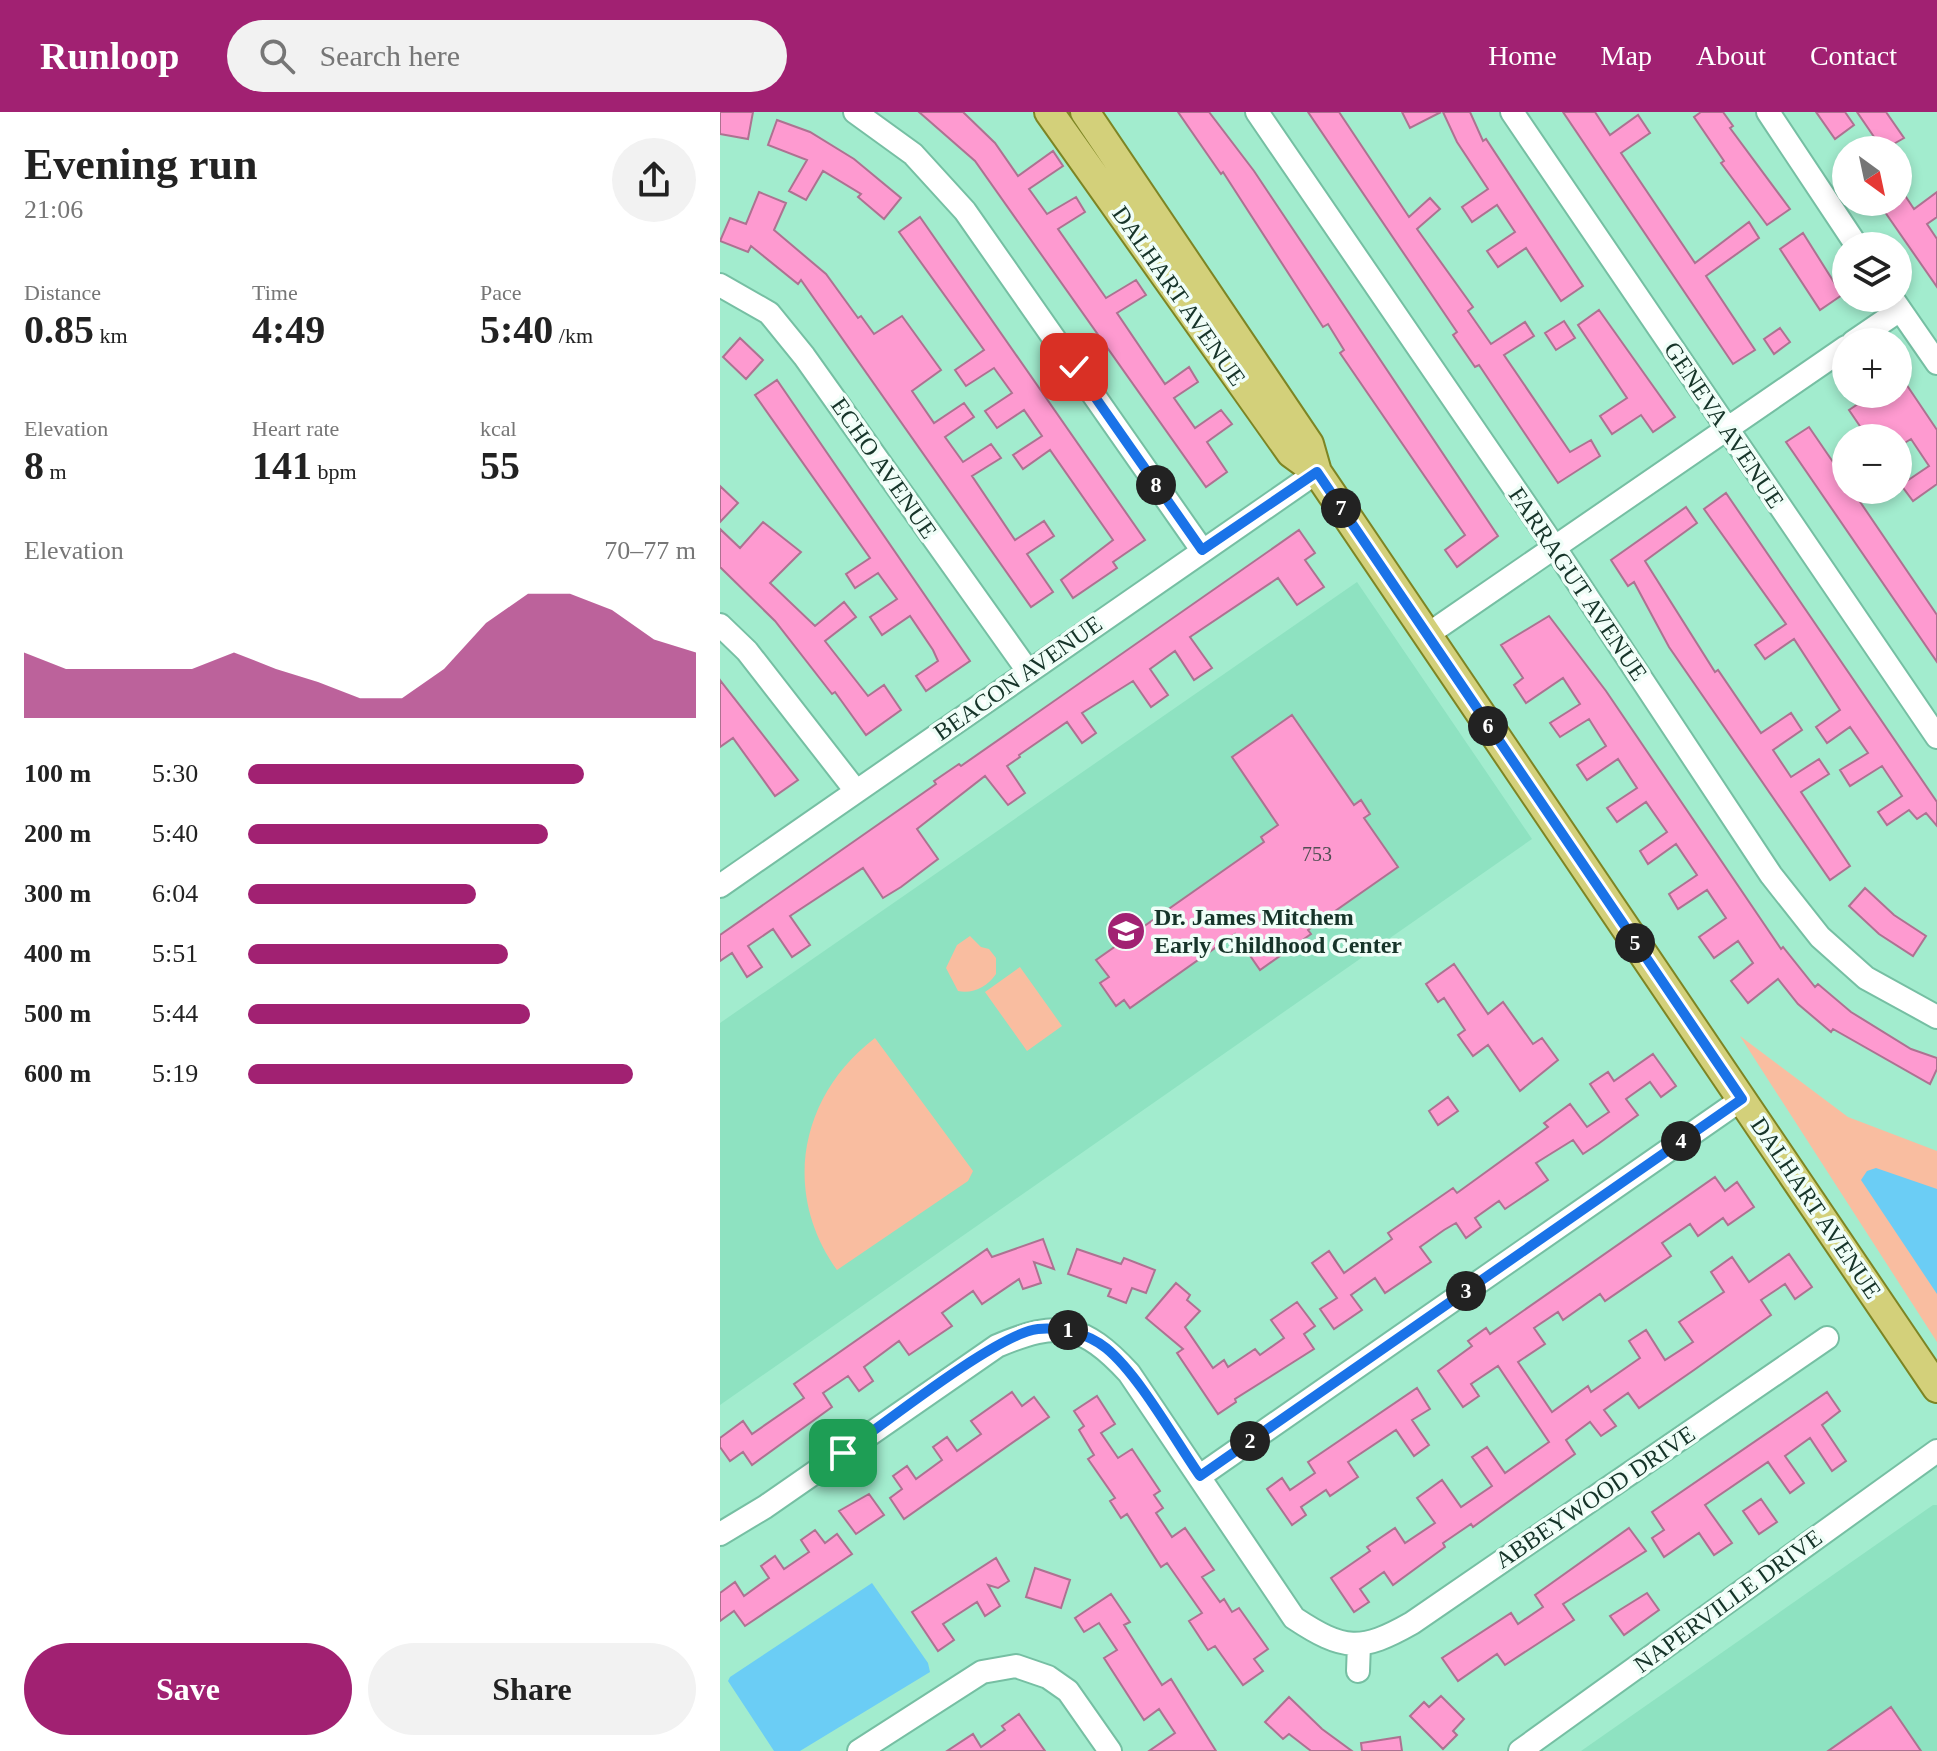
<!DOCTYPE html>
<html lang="en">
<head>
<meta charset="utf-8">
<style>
  body { margin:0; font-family:Georgia,serif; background:#f2f2f2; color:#222; height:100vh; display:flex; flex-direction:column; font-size:30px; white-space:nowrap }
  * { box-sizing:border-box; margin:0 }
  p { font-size:26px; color:#767676 }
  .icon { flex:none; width:44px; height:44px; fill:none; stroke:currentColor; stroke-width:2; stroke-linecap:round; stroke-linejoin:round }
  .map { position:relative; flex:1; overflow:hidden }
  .sheet { display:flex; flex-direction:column; background:#fff; width:720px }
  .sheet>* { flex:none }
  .needle { width:52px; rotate:147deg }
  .tools { position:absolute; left:1112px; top:24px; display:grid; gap:16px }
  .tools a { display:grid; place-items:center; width:80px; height:80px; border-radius:50%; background:#fff; box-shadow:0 4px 12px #0003; font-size:40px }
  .pin { position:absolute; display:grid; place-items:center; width:68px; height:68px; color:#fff; margin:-34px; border-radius:16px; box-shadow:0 4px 12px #0006 }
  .km { position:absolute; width:40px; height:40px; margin:-20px; border-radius:50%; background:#222; color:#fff; font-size:22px; line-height:40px; text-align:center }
  .round { display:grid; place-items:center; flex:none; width:84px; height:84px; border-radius:42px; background:#f2f2f2 }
  .headline { display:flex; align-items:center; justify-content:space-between; height:136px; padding:0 24px }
  h1 { font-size:44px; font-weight:600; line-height:60px }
  .metrics { display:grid; grid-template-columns:repeat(3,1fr); gap:12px; height:136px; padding:8px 24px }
  .metrics div { display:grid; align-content:center }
  .metrics b { font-size:40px; font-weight:600 }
  .metrics small { font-size:22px; font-weight:400 }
  .metrics p { font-size:22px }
  .chart { height:224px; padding:16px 24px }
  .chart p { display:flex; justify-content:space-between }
  .chart svg { width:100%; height:144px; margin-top:8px; fill:#a12172; opacity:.7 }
  .primary-button { display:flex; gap:16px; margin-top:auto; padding:16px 24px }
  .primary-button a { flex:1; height:92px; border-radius:48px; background:#a12172; color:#fff; font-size:32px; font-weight:600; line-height:92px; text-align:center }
  .primary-button a+a { background:#f2f2f2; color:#222 }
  ul { padding:0 24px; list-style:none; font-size:26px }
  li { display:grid; grid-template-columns:128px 96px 1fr; align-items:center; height:60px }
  li i { height:20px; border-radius:10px; background:#a12172 }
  header { display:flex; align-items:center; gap:48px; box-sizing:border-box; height:112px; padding:0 40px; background:#a12172; color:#fff }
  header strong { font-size:38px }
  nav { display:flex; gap:44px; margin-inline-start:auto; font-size:28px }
  .search { width:560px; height:72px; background:#f2f2f2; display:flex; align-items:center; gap:20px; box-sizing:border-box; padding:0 28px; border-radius:44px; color:#767676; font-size:30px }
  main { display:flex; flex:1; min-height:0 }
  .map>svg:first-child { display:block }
  .built { fill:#8ee2c1 }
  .green { fill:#f9bda0 }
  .water { fill:#6bcdf5 }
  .building { fill:#fe9ad0; stroke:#ad7291; stroke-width:2 }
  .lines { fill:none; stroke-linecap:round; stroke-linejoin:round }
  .minor-casing { stroke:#76bfa3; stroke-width:26 }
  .major-casing { stroke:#7d8524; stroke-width:32 }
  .minor { stroke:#fff; stroke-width:22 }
  .major { stroke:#d3d07a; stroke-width:28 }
  .route-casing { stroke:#fff; stroke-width:16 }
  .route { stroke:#1a73e8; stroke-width:10 }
  .labels { text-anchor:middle; stroke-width:7; stroke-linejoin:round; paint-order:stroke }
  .number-label { font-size:20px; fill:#504e53 }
  .street-label { font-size:24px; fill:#163429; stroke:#f0fef8 }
  .poi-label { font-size:24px; font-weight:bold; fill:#163429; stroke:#f0fef8; text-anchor:start }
</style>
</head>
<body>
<header>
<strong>Runloop</strong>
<div class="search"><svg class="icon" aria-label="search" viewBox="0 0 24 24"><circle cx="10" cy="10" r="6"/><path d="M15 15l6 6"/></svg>Search here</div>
<nav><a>Home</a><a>Map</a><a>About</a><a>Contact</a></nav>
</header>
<main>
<section class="sheet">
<div class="headline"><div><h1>Evening run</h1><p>21:06</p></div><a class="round"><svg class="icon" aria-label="share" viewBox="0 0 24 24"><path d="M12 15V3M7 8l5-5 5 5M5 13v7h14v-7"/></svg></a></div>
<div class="metrics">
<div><p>Distance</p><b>0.85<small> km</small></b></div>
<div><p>Time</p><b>4:49</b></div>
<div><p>Pace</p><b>5:40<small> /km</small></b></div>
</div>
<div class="metrics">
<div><p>Elevation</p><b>8<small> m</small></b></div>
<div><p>Heart rate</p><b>141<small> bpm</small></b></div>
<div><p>kcal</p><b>55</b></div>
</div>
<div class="chart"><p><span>Elevation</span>70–77 m</p>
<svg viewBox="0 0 160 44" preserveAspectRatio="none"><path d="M0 44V24L10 29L20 29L30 29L40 29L50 24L60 29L70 33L80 38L90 38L100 29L110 15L120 6L130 6L140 11L150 20L160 24V44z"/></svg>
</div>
<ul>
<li><b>100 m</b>5:30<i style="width:75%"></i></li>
<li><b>200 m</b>5:40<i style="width:67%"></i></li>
<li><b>300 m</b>6:04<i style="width:51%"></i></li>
<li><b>400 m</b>5:51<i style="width:58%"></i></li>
<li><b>500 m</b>5:44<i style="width:63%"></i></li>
<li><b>600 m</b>5:19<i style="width:86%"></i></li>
</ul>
<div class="primary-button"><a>Save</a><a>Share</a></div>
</section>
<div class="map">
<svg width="1217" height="1639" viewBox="0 0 1217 1639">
  <rect width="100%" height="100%" fill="#a2ecce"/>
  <path class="built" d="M637,470L812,727L0,1293V911Z
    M1213,1393H1217V1639H861Z"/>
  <path class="green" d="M250,824L261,835L269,837L276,846V862C267,875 253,882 238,879L226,856L237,833Z
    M300,855L342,914L307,939L265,880Z
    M1020,924L1128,1005L1217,1039V1230Z
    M155,926L253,1059L248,1069L117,1158C61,1080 80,983 155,926Z"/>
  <path class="water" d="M1156,1056L1217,1077V1182L1141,1068L1147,1059Z
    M152,1471L208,1551L210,1560L80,1639H54L8,1569L10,1565Z"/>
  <path class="building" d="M0,0H33L28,27L0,22Z
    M199,0H243L275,31L298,64L333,39L343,54L309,77L327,102L356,85L365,100L338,117L386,186L416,168L426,183L397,201L445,272L469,255L478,270L454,286L475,316L501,298L512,312L487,330L507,360L486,375L255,49Z
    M458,0H489L534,59L778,424L737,455L725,438L745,423L620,241L624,238L608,212L603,215L503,60L501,62Z
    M588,0H619L689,105L710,86L720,97L697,117L753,195L748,199L771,232L805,210L814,224L784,243L850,340L871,328L880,344L838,371L759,253L755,255L733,223L737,220Z
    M682,0H721L690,16Z
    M723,0H750L763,29L766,27L863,174L841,189L806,136L778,155L767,139L795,120L777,93L752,110L742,95L768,77L737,30Z
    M843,0H875L890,23L918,3L930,21L901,41L975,151L1029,110L1039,126L986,164L1035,238L1013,252Z
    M981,0H1003L1013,14L1010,16L1070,97L1047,113L1001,51L1004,49L974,5Z
    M1096,0H1125L1134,13L1115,27Z
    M1137,0H1166L1184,26L1163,38Z
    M57,8L90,20L134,47L181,86L164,107L138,85L141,82L103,59L86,88L69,79L87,48L48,33Z
    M1178,73L1194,97L1217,80V105L1207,112L1217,127V175L1158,90H1178Z
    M39,80L66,91L54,118L106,162L138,206L141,204L154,222L182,204L221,258L192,279L214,311L244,291L254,305L225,325L243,350L271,332L281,346L252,364L295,428L324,409L334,424L307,442L333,480L311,495L81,168L78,172L31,134L28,140L0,129L10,106L26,112Z
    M200,105L425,428L393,450L397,456L353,486L341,468L393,428L330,338L303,357L293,343L322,324L304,298L277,316L265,299L292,281L274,256L246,274L235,258L264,238L179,120Z
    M1083,121L1122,183L1100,198L1060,137Z
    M879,198L955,305L933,320L921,303L892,322L880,304L907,286L858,213Z
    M844,209L855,226L836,238L825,221Z
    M1060,216L1070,230L1054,242L1044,227Z
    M20,226L43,248L26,267L3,245Z
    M1178,260L1217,318V372L1193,389L1181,373L1209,354L1191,327L1178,335V326H1148L1129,298L1153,282H1178Z
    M57,268L250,549L206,579L196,564L218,549L213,538L190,504L162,523L150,505L177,487L158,461L135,476L126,462L150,446L35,283Z
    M1089,315L1126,369V378H1132L1217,503V550L1066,330Z
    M0,374L18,391L0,410Z
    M1006,381L1217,690V714L1206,701L1197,707L1189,698L1167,713L1158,700L1182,684L1162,654L1130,674L1120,658L1148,641L1130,615L1107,631L1096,615L1120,598L1074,527L1045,547L1035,533L1066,512L984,397Z
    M966,395L977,411L925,449L995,560L998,558L1041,621L1071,601L1082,618L1053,638L1071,665L1099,647L1109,662L1081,680L1130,754L1110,768L949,535L914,470L908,474L891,448Z
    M43,410L81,440L50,471L95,514L124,490L136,505L105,529L148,584L164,573L181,598L146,623L115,580L112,582L55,509L0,455V417L20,436Z
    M579,418L595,441L585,448L604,475L577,493L558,466L470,525L492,556L474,568L455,539L430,557L448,583L431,595L413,569L362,601L376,621L362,631L347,610L299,643L300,645L287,654L305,681L288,693L265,664L197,717L218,747L181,775L163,786L143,756L70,804L90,833L72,845L53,817L28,834L42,855L27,865L12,841L0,849V823L216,672L214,669L239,652L241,654Z
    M829,504L886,579L1061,837L1063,835L1095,875L1098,872L1131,900L1191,937L1217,946V957L1210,972L1113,917L1111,920L1078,892L1058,867L1028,891L1011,869L1033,851L1018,829L994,846L979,825L1006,806L987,778L958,797L949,782L977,763L956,732L928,752L920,739L947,720L926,690L897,710L887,696L917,676L898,647L867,668L857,653L886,634L869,607L840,625L830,611L860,592L843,566L806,591L794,573L803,566L781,533Z
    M0,568L78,668L55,684L13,626L0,635Z
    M572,603L634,693L641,688L650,702L644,706L678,755L588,818L591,822L540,858L515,822L410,896L404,888L396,894L380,871L389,865L376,848L544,730L541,725L558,713L512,645Z
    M1145,776L1174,803L1206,824L1193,844L1159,822L1129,794Z
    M734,852L768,902L783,890L813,932L822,926L838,948L800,979L768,933L753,944L738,923L745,918L724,886L718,890L706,872Z
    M933,942L956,974L941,985L930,970L906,987L918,1003L878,1032L863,1042L853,1028L816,1051L828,1068L785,1097L779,1089L755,1106L761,1115L746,1126L736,1111L724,1118L700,1135L711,1150L665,1181L655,1166L631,1183L642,1198L614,1217L600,1197L617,1186L592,1151L609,1139L624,1161L672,1127L668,1121L733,1076L737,1081L828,1015L824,1011L850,992L867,1015L889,1000L870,972L888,960L894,969Z
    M728,985L738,999L718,1013L709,999Z
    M995,1065L1005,1079L1017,1070L1034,1095L1008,1113L1003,1106L978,1124L970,1112L942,1131L951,1144L885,1189L880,1182L843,1208L838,1200L814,1216L825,1232L798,1250L832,1300L868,1274L871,1280L920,1246L909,1229L926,1218L945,1248L973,1230L959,1210L1004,1180L991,1160L1012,1145L1029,1170L1069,1142L1092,1175L1075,1187L1065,1172L1041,1188L1051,1203L974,1258L919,1296L908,1281L884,1298L896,1314L881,1324L870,1310L846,1328L855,1342L753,1415L751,1412L723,1431L725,1435L673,1473L664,1460L640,1477L649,1490L634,1500L611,1466L650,1439L647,1435L675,1416L685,1431L715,1411L697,1386L722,1368L741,1395L772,1374L752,1345L767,1335L785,1361L829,1330L778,1254L751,1272L759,1284L743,1295L718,1259L752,1234L748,1229L766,1216L770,1222Z
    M323,1127L334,1157L314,1150L321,1171L303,1177L299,1167L262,1192L253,1179L222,1201L232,1214L189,1243L179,1229L144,1255L153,1269L139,1279L128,1264L103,1281L112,1295L32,1353L23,1340L10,1349L0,1335V1326L23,1309L32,1322L84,1286L74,1272L267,1137L272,1145Z
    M357,1137L401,1152L404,1146L435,1158L426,1181L412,1176L406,1191L388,1184L391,1177L348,1162Z
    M456,1171L470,1183L467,1188L480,1199L465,1215L493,1256L504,1248L508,1255L535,1237L540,1243L564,1226L551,1208L577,1190L595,1214L584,1222L594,1237L515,1287L516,1290L498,1302L457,1241L463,1237L426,1206Z
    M697,1276L710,1297L692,1308L709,1333L694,1344L676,1318L628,1350L638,1365L610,1384L606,1378L581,1395L586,1403L572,1413L547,1377L562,1366L570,1378L595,1361L588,1350Z
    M292,1280L302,1294L314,1285L329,1305L184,1407L170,1386L182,1377L173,1364L187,1354L196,1367L222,1348L213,1335L227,1325L237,1339L261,1322L251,1309Z
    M1107,1280L1120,1299L1102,1313L1126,1349L1112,1359L1090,1326L1065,1344L1084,1371L1070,1381L1048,1350L985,1393L1012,1431L994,1443L979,1421L944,1445L932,1426L944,1418L932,1400Z
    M377,1284L395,1312L381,1321L398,1346L412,1337L440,1379L434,1383L443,1396L436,1401L452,1425L465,1416L494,1458L482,1465L500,1490L504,1487L512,1500L519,1496L548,1537L534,1547L543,1559L523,1573L495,1534L488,1538L469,1509L482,1501L447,1451L441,1455L407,1402L401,1406L390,1389L395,1386L368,1347L374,1343L359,1318L364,1314L354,1299Z
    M149,1382L164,1403L136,1422L119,1399Z
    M1041,1387L1057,1410L1039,1422L1023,1399Z
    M909,1416L926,1439L843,1492L854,1508L785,1553L777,1542L738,1569L722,1546L791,1501L798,1512L823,1495L815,1483Z
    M95,1418L105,1431L117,1422L132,1442L25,1514L14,1499L0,1509V1481L15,1470L24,1484L49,1466L41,1454L55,1444L64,1457L89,1440L81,1428Z
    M276,1446L289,1469L278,1476L268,1473L280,1494L265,1504L257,1490L223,1512L234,1528L218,1539L192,1500Z
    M315,1456L350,1468L341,1496L306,1485Z
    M927,1481L939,1498L904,1523L890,1504Z
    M391,1482L410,1510L404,1513L442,1573L451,1567L496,1639H429L455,1621L439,1597L424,1608L384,1546L397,1538L379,1511L364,1520L355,1506Z
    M721,1584L744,1607L733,1619L737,1623L723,1637L690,1604L704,1590L709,1595Z
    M569,1585L602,1617L632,1639H591L569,1622L563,1627L545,1610Z
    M1171,1595L1201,1639H1108Z
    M299,1602L325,1639H227L253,1622L261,1635L285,1618L282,1614Z
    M680,1625L682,1639H642L641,1631Z"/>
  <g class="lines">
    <defs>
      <path id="minor" d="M135,0L193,42L245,99L482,438
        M537,0L825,421L1051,763L1100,825L1146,866L1217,905
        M792,0L1217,625
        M1048,0L1137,134
        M0,173L49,201L84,244L308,559
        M1172,186L1217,251
        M1133,230L1180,198
        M0,513L27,539L136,679
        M707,523L1126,235
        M0,774L597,360
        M480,1364L1022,987
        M0,1422L45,1395L277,1234C338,1208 363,1211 409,1261L574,1506C624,1539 641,1540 692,1511L1107,1226
        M638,1559L639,1532
        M139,1639L262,1560L296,1554L328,1565L348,1579L390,1639
        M800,1639L1217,1339"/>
      <path id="major" d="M329,0L571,341L597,360
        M365,0L589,332L597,360L1217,1276"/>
    </defs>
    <use href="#minor" class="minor-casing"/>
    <use href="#major" class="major-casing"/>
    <use href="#minor" class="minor"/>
    <use href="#major" class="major"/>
  </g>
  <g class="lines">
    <defs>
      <path id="route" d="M123,1341C161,1314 278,1221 318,1217C341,1215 367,1221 386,1236C419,1263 455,1328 480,1364L1022,987L597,360L482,438L354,255"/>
    </defs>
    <use href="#route" class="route-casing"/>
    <use href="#route" class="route"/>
  </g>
  <defs>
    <symbol id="school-disc" viewBox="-11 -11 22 22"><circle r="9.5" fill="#a12172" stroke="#f0fef8"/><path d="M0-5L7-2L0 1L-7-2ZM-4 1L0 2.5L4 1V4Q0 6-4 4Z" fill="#fff"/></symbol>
  </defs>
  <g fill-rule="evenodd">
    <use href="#school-disc" x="384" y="797" width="44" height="44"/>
  </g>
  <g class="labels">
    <g class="number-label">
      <text x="597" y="749">753</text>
    </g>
    <g class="street-label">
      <text transform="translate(459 184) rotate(55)" y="8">DALHART AVENUE</text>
      <text transform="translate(1004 313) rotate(56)" y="8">GENEVA AVENUE</text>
      <text transform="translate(164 356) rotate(55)" y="8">ECHO AVENUE</text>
      <text transform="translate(858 472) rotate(56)" y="8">FARRAGUT AVENUE</text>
      <text transform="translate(298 566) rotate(-35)" y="8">BEACON AVENUE</text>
      <text transform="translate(1096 1096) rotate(56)" y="8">DALHART AVENUE</text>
      <text transform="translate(875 1385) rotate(-34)" y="8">ABBEYWOOD DRIVE</text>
      <text transform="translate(1008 1489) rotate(-36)" y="8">NAPERVILLE DRIVE</text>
    </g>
    <g class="poi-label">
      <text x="434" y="813">Dr. James Mitchem<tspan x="434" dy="28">Early Childhood Center</tspan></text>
    </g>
  </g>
</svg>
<div class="tools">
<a><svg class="needle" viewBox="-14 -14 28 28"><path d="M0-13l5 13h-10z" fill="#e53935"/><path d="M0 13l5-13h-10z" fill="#767676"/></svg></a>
<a><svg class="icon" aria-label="layers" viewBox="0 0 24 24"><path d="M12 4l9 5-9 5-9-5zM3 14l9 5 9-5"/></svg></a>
<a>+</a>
<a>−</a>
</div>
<div class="pin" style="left:123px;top:1341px;background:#1e9e55"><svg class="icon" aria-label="arrive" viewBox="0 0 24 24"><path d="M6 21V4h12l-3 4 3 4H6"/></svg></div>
<div class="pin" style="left:354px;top:255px;background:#d93025"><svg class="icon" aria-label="check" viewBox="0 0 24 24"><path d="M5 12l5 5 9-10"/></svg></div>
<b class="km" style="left:348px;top:1218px">1</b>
<b class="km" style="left:530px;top:1329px">2</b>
<b class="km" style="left:746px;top:1179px">3</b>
<b class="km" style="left:961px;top:1029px">4</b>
<b class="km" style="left:915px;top:831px">5</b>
<b class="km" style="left:768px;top:614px">6</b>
<b class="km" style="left:621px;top:396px">7</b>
<b class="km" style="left:436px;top:373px">8</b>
</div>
</main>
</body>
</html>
